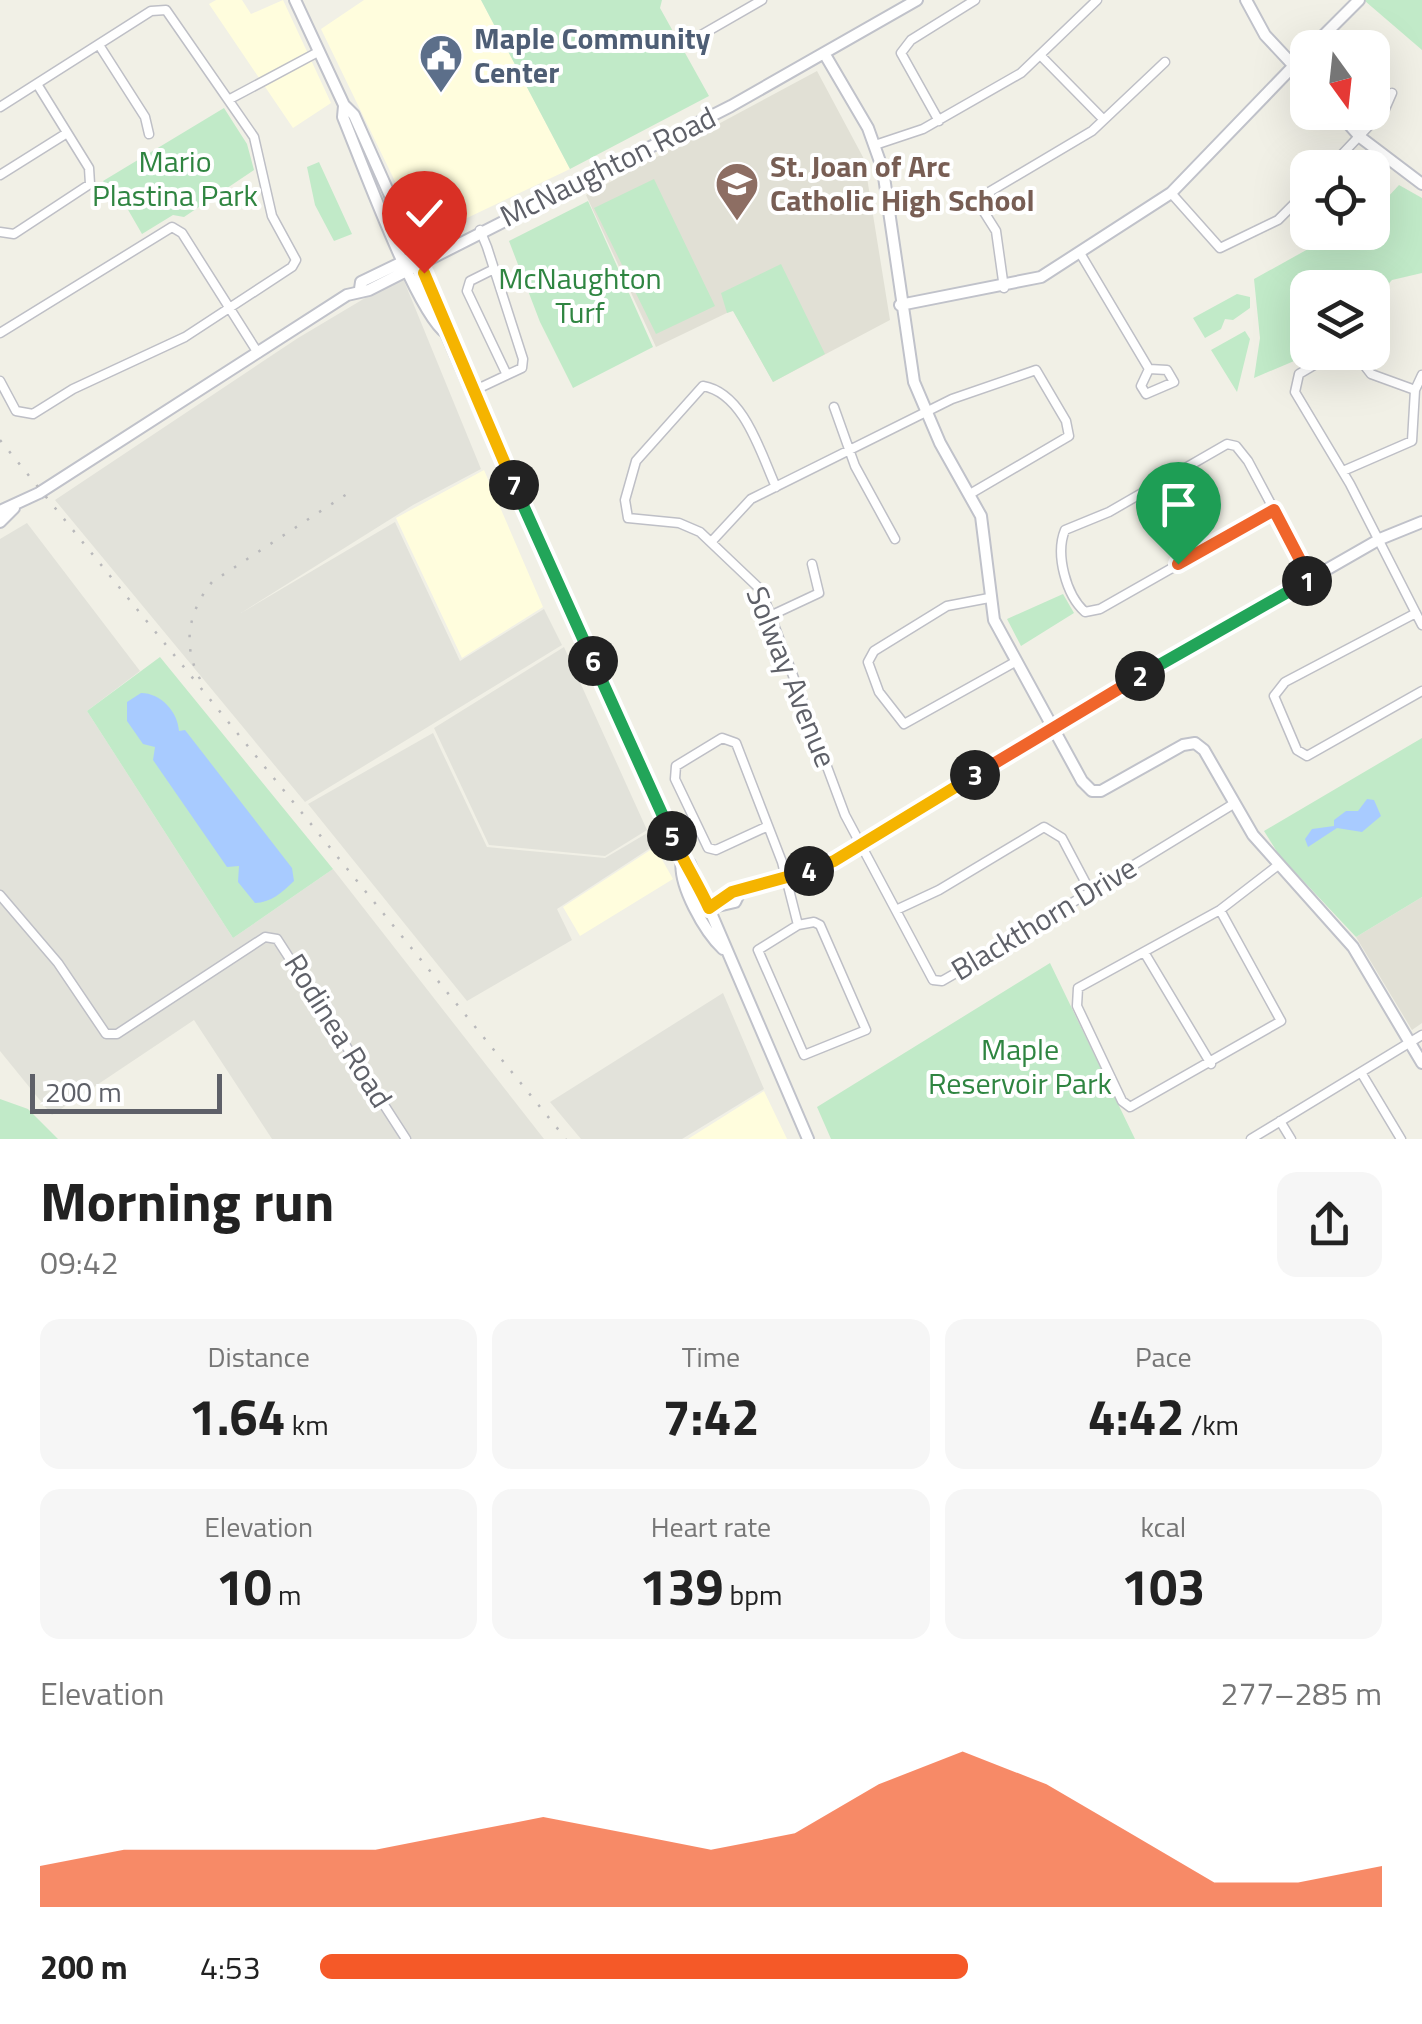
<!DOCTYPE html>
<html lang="en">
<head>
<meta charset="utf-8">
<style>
  body { margin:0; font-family:"Titillium Web",sans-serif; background:#f6f6f6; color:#222; height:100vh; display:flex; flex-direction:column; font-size:38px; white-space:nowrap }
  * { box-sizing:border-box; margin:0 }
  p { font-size:32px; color:#767676 }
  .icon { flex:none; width:55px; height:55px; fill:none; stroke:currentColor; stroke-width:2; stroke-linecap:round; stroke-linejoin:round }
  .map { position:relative; height:1139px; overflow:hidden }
  .sheet { display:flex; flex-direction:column; background:#fff; flex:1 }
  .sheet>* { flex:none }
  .needle { width:65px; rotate:165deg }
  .controls { position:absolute; left:1290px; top:30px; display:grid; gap:20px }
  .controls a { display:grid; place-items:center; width:100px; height:100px; border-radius:20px; background:#fff; box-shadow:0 10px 40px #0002; font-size:50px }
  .scale { position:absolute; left:30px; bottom:25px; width:192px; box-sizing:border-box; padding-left:10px; border:5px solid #5e6068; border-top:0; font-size:28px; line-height:35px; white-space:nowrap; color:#5e6068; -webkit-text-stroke:8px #fff; paint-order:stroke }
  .pin { position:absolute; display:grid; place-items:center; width:85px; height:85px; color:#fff; margin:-102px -42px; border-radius:50% 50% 50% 0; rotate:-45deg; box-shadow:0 0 10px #0007 }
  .pin .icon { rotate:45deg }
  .km { position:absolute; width:50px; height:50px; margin:-25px; border-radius:50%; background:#222; color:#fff; font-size:28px; line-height:50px; text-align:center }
  .round { display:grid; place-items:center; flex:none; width:105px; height:105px; border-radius:20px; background:#f6f6f6 }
  .summary { display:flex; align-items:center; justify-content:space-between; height:170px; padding:0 40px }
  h1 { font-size:55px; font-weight:700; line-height:75px }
  .figures { display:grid; grid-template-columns:repeat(3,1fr); gap:15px; height:170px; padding:10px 40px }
  .figures div { display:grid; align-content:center; border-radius:20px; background:#f6f6f6; text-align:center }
  .figures b { font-size:50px; font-weight:700 }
  .figures small { font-size:28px; font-weight:400 }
  .figures p { font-size:28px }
  .chart { height:280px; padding:20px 40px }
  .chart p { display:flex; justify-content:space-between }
  .chart svg { width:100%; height:180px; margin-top:10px; fill:#f55928; opacity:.7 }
  ul { padding:0 40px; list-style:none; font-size:32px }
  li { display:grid; grid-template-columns:160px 120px 1fr; align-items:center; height:75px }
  li i { height:25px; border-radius:12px; background:#f55928 }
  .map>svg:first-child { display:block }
  .commercial { fill:#fffddd }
  .industrial { fill:#e2e2da }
  .education { fill:#e1e0d5 }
  .green { fill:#c1eac8 }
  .water { fill:#a8cbff }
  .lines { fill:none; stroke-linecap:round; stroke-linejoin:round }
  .street-casing { stroke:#bebfc6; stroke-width:11 }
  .secondary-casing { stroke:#c0c2ca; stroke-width:14 }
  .street { stroke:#fff; stroke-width:8 }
  .secondary { stroke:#fff; stroke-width:10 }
  .rail { stroke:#b9b9bb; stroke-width:2.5; stroke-dasharray:2.5 12; stroke-linecap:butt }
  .split-1-casing { stroke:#fff; stroke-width:20 }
  .split-2-casing { stroke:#fff; stroke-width:20 }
  .split-3-casing { stroke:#fff; stroke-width:20 }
  .split-4-casing { stroke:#fff; stroke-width:20 }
  .split-5-casing { stroke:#fff; stroke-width:20 }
  .split-6-casing { stroke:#fff; stroke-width:20 }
  .split-7-casing { stroke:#fff; stroke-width:20 }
  .split-8-casing { stroke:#fff; stroke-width:20 }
  .split-1 { stroke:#f0652b; stroke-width:12 }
  .split-2 { stroke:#22a559; stroke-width:12 }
  .split-3 { stroke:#f0652b; stroke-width:12 }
  .split-4 { stroke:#f5b400; stroke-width:12 }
  .split-5 { stroke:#f5b400; stroke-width:12 }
  .split-6 { stroke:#22a559; stroke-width:12 }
  .split-7 { stroke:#22a559; stroke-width:12 }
  .split-8 { stroke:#f5b400; stroke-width:12 }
  .labels { text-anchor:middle; stroke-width:8; stroke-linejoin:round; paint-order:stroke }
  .service-label { font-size:30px; font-weight:bold; fill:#4e5e75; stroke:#fff; text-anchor:start }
  .park-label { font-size:30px; fill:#2f8541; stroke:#fff }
  .street-label { font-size:30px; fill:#5e6068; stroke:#fff }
  .education-label { font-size:30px; font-weight:bold; fill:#785e54; stroke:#fff; text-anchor:start }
</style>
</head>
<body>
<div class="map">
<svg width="1422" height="1139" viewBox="0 0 1422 1139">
  <rect width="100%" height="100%" fill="#f1f0e6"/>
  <path class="commercial" d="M216,0H242L251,14L283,0L331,103L293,128L209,4Z
    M364,0H481L570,169L423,239L321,29Z
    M484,470L543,607L462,658L396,518Z
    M655,847L673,879L580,936L563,907Z
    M764,1091L787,1139H688Z"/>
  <path class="industrial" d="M402,276L481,469L413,505L241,613L395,522L460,661L544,609L562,645L305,802L55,500L298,338Z
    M27,523L140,671L87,711L233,938L333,869L544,1139H272L194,1020L52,1115L0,1051V539Z
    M564,647L647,830L605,856L489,845L434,728Z
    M433,733L487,847L605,858L649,832L655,845L557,909L572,940L467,1001L308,804Z
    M723,993L764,1089L682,1139H581L550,1102Z"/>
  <path class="education" d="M817,71L864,159L890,320L773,382L733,310L656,347L586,195Z
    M1422,897V1023L1412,1030L1356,937Z"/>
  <path class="green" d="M481,0H662L660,8L709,96L570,169Z
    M1422,0V50L1365,1L1366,0Z
    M224,108L247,144L254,170L184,217L173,215L142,234L127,208L103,181Z
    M319,162L352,234L334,241L315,205L307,167Z
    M654,179L715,306L656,334L594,208Z
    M1399,185L1422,198V273L1392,280L1373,302L1372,288H1308V352L1313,353L1254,378L1260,338L1254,279L1337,233L1372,232L1373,213Z
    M588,201L653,347L573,388L540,322L509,241Z
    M781,264L825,354L773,382L733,311L727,313L721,293Z
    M1237,294L1250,297V308L1233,320L1225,319L1221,329L1205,338L1193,318Z
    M1245,331L1250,339L1237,392L1211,350Z
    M1063,594L1074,613L1021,646L1007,619Z
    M160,657L333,869L233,938L87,711Z
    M1422,738V897L1356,937L1279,855L1264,831Z
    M1050,963L1135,1139H831L817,1107Z
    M0,1099L28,1109L58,1139H0Z"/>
  <path class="water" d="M141,693C161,693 178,712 179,731L185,730L292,868L294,881C283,892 270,903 255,903L238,882L239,866L227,867L153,760L155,747L143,744L127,721V702Z
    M1367,799L1374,800L1381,816L1362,832L1337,828L1308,847L1305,839L1312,829L1334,826V820L1346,811H1358Z"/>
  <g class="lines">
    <defs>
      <path id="street" d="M696,38L762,0
        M99,45L145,117L149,134
        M1042,57L1103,119
        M230,99L318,52
        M0,107L151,11L166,10L254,137L272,216L296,260L292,267L185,337L73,389L33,414L16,411L0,381
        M939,121L901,53L911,40L975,0
        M875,145L923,129L1021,73L1097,0
        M1329,168L1385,109L1392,93
        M0,175L67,133
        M1171,193L1220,248L1278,220L1308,190
        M480,230L487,247L523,359L522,368L507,375L467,291L470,281L494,269
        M0,232L14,234L90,184L89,168L37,84
        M1080,253L1149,369
        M1004,288L996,231L979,204L984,195L1092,131L1165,62
        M0,333L172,227L182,233L258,353
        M1336,352L1299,374L1295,392L1350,484L1422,625
        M1354,352L1371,374L1415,390
        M1149,369L1167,370L1174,382L1146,394L1141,386Z
        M471,392L507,375
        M834,407L855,466L895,539
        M1343,471L1412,441L1415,390L1422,375
        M776,487C761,454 744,393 703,386L636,461L625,500L628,518L679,523L700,532L761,590L845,815L933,980L942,981L982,958L1235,803
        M1274,510L1100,609L1085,612C1066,595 1055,554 1065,530L1109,512L1227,444L1236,446L1248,461L1311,579
        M713,540L751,499L952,399L1036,370L1066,421L1069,436L970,494
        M989,598L947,606L874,651L868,662L879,692L904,724L1015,662
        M1416,613L1285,682L1274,696L1297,750L1307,756L1422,691
        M772,615L819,593L812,564
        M766,827L716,850L708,848L675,779L676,766L722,738L736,743L782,862L798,925
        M0,895L58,963L106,1034H117L265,937L277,939L406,1139
        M896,910L939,890L1044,827L1062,838L1090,891
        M1220,910L1281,1021L1130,1107L1122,1101L1077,1006L1078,988L1220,910L1277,866
        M814,922L820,925L866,1030L804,1055L758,950L798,925Z
        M1144,952L1211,1064
        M1362,1074L1401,1139
        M1280,1121L1291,1139
        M1251,1139L1422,1035"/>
      <path id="secondary" d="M295,0L344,105L354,115L446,321V333L475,400L682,859L690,864L808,1139
        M1246,0L1265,35L1308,81
        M1311,48L1359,0
        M824,53L868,128L883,170L914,382L940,443L981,516L994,620L1082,781L1092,791H1101L1183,745L1195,743L1204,750L1253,835L1353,947L1422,1063
        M344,106L343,117C360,158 417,314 446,333
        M1338,112L1360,137L1422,184
        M360,289L361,282L448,240L455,243
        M900,305L1041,277L1171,193L1308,51
        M0,511L39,493L347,295L369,290L731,106L917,0
        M0,522L14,508
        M682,859C677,884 705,932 723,949
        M709,908L735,902L739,894
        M700,913L732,892L834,861L1054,726L1380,539L1422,522"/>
    </defs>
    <use href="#street" class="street-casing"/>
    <use href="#secondary" class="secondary-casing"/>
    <use href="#street" class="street"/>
    <use href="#secondary" class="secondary"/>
    <path class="rail" d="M0,440L566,1139
      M200,679C182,645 188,612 212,582L350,492"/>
  </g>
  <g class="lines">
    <defs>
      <path id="split-1" d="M1178,564L1274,510L1310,579L1307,581"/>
      <path id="split-2" d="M1140,676L1307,581"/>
      <path id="split-3" d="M975,775L1140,676"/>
      <path id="split-4" d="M809,871L834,861L975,775"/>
      <path id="split-5" d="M672,836C683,861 697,882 709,908L732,892L809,871"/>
      <path id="split-6" d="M593,661L672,836"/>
      <path id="split-7" d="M514,485L593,661"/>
      <path id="split-8" d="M424,273L514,485"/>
    </defs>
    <use href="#split-1" class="split-1-casing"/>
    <use href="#split-2" class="split-2-casing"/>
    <use href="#split-3" class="split-3-casing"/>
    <use href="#split-4" class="split-4-casing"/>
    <use href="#split-5" class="split-5-casing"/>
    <use href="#split-6" class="split-6-casing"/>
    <use href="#split-7" class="split-7-casing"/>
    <use href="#split-8" class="split-8-casing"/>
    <use href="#split-1" class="split-1"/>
    <use href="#split-2" class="split-2"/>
    <use href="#split-3" class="split-3"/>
    <use href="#split-4" class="split-4"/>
    <use href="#split-5" class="split-5"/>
    <use href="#split-6" class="split-6"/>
    <use href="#split-7" class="split-7"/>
    <use href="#split-8" class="split-8"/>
  </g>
  <defs>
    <symbol id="civic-pin" viewBox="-11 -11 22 30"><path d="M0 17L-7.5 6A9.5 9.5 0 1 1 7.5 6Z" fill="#5c6f8a" stroke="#fff"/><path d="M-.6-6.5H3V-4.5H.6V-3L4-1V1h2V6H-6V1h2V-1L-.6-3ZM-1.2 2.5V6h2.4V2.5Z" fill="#fff"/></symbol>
    <symbol id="school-pin" viewBox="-11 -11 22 30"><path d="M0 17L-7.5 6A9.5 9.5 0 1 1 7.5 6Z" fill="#8d6e63" stroke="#fff"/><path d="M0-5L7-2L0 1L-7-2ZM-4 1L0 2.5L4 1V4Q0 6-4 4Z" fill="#fff"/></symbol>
  </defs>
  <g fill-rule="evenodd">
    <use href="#civic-pin" x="416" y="31" width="50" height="68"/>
    <use href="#school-pin" x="712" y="159" width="50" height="68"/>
  </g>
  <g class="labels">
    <g class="service-label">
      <text x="474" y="49">Maple Community<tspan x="474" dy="34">Center</tspan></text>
    </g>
    <g class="park-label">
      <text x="175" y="172">Mario<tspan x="175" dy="34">Plastina Park</tspan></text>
      <text x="580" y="289">McNaughton<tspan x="580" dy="34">Turf</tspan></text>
      <text x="1020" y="1060">Maple<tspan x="1020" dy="34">Reservoir Park</tspan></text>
    </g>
    <g class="street-label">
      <text transform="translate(608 167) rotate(-26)" y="10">McNaughton Road</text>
      <text transform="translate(791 677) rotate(68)" y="10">Solway Avenue</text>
      <text transform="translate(1044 919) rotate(-31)" y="10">Blackthorn Drive</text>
      <text transform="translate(338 1031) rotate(58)" y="10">Rodinea Road</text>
    </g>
    <g class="education-label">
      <text x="770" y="177">St. Joan of Arc<tspan x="770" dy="34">Catholic High School</tspan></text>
    </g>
  </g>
</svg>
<div class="controls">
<a><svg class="needle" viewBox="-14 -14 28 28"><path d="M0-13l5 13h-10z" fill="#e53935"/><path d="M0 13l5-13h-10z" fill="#767676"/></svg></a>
<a><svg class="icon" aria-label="locate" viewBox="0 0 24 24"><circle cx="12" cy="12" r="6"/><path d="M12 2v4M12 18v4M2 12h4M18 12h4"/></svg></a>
<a><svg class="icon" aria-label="layers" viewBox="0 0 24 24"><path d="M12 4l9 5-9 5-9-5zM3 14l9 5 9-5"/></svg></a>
</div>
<div class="scale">200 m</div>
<div class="pin" style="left:1178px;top:564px;background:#1e9e55"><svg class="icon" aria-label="arrive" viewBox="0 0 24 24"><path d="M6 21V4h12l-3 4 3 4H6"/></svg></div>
<div class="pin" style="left:424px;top:273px;background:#d93025"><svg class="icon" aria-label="check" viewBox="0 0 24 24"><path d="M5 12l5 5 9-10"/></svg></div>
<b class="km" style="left:1307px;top:581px">1</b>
<b class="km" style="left:1140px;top:676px">2</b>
<b class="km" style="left:975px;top:775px">3</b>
<b class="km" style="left:809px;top:871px">4</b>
<b class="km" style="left:672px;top:836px">5</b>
<b class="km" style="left:593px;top:661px">6</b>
<b class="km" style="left:514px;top:485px">7</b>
</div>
<section class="sheet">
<div class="summary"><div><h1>Morning run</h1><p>09:42</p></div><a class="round"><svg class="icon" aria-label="share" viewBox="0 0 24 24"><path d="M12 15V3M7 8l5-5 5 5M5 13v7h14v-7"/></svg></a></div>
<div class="figures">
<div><p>Distance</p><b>1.64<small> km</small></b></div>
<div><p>Time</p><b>7:42</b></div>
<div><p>Pace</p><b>4:42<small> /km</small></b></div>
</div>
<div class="figures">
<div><p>Elevation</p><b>10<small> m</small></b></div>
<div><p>Heart rate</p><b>139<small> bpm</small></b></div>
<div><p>kcal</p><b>103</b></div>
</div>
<div class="chart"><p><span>Elevation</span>277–285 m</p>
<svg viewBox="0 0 160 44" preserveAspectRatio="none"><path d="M0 44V34L10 30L20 30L30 30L40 30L50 26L60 22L70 26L80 30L90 26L100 14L110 6L120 14L130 26L140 38L150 38L160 34V44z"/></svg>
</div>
<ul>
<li><b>200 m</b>4:53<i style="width:61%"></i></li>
</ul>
</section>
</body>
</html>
